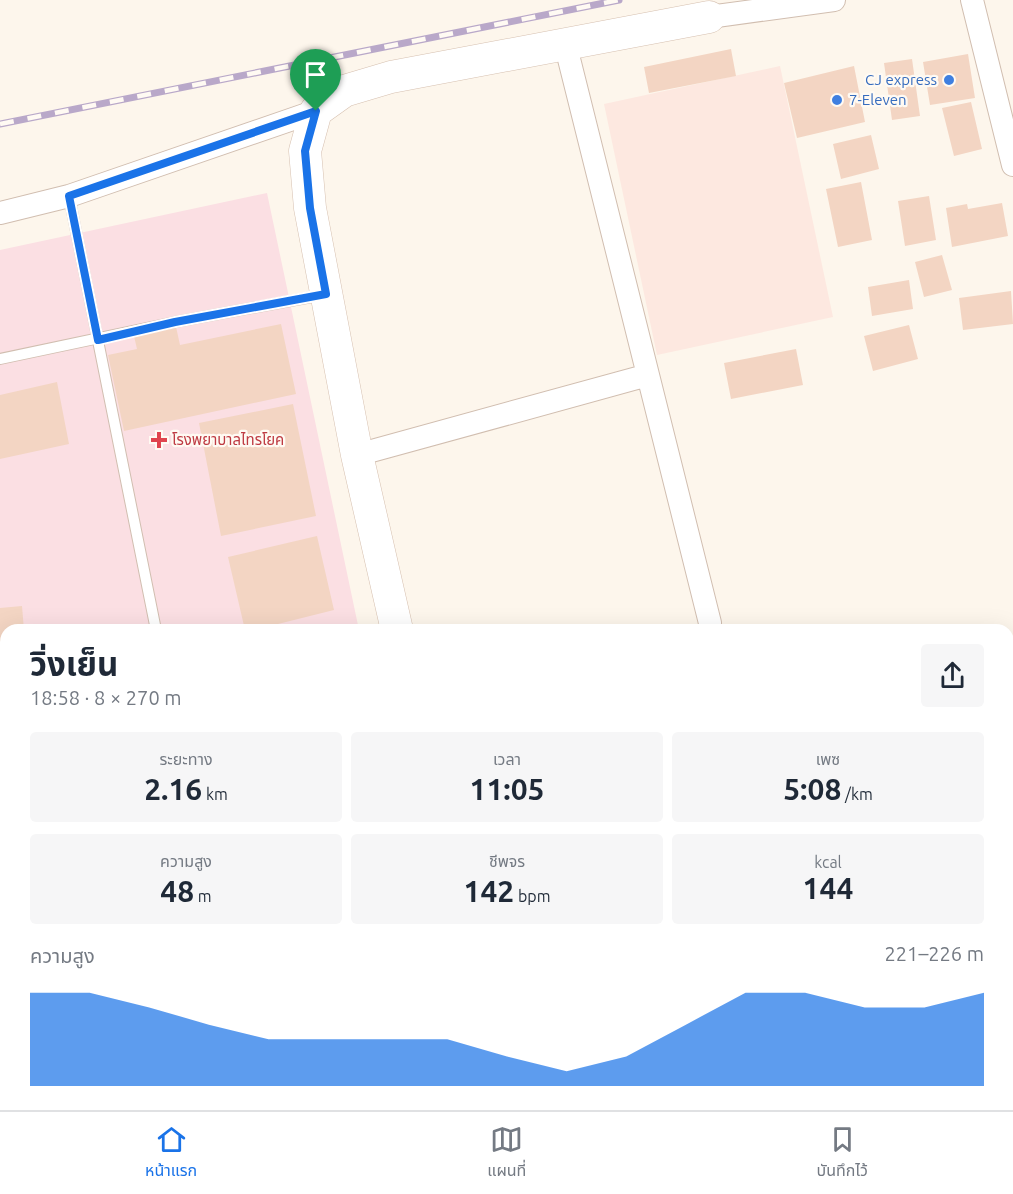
<!DOCTYPE html>
<html lang="th">
<head>
<meta charset="utf-8">
<style>
  body { margin:0; font-family:Ubuntu,"Noto Sans Thai",sans-serif; background:#f6f6f7; color:#1f2937; height:100vh; display:flex; flex-direction:column; font-size:22px; white-space:nowrap }
  * { box-sizing:border-box; margin:0 }
  p { font-size:20px; color:#747a83 }
  .icon { flex:none; width:33px; height:33px; fill:none; stroke:currentColor; stroke-width:2; stroke-linecap:round; stroke-linejoin:round }
  .map { position:relative; flex:1; overflow:hidden }
  .sheet { position:absolute; left:0px; top:624px; width:1014px; height:486px; display:flex; flex-direction:column; background:#fff; border-radius:18px 18px 0 0; box-shadow:0 6px 24px #0002 }
  .sheet>* { flex:none }
  .pin { position:absolute; display:grid; place-items:center; width:51px; height:51px; color:#fff; margin:-62px -26px; border-radius:50% 50% 50% 0; rotate:-45deg; box-shadow:0 0 6px #0007 }
  .pin .icon { rotate:45deg }
  .round { display:grid; place-items:center; flex:none; width:63px; height:63px; border-radius:6px; background:#f6f6f7 }
  .summary { display:flex; align-items:center; justify-content:space-between; height:102px; padding:0 30px }
  h1 { font-size:33px; font-weight:700; line-height:45px }
  .figures { display:grid; grid-template-columns:repeat(3,1fr); gap:9px; height:102px; padding:6px 30px }
  .figures div { display:grid; align-content:center; border-radius:6px; background:#f6f6f7; text-align:center }
  .figures b { font-size:30px; font-weight:700 }
  .figures small { font-size:16px; font-weight:400 }
  .figures p { font-size:16px }
  .chart { height:168px; padding:12px 30px }
  .chart p { display:flex; justify-content:space-between }
  .chart svg { width:100%; height:108px; margin-top:6px; fill:#1a73e8; opacity:.7 }
  .menu { display:flex; justify-content:space-around; align-items:center; height:84px; border-top:2px solid #e0e1e3; background:#fff; font-size:16px; color:#747a83 }
  .menu a { display:grid; justify-items:center; gap:3px }
  .menu .selected { color:#1a73e8 }
  .map>svg:first-child { display:block }
  .commercial { fill:#fde8e0 }
  .medical { fill:#fbdfe3 }
  .green { fill:#d8ecc9 }
  .building { fill:#f3d5c3 }
  .lines { fill:none; stroke-linecap:round; stroke-linejoin:round }
  .service-casing { stroke:#d1beb0; stroke-width:12 }
  .minor-casing { stroke:#d1beb0; stroke-width:24 }
  .secondary-casing { stroke:#d6c0b0; stroke-width:33 }
  .service { stroke:#fff; stroke-width:10 }
  .minor { stroke:#fff; stroke-width:22 }
  .secondary { stroke:#fff; stroke-width:32 }
  .rail-casing { stroke:#b9a8c9; stroke-width:7 }
  .rail { stroke:#fffaf3; stroke-width:4.5; stroke-dasharray:14; stroke-linecap:butt }
  .route-casing { stroke:#fff; stroke-width:12 }
  .route { stroke:#1a73e8; stroke-width:8 }
  .shop-dot { fill:#3f7fe0; stroke:#fffaf3; stroke-width:2 }
  .health-dot { fill:#e0444e; stroke:#fffaf3; stroke-width:2 }
  .labels { text-anchor:middle; stroke-width:4.5; stroke-linejoin:round; paint-order:stroke }
  .shop-label { font-size:15px; fill:#366cbe; stroke:#fffaf3; text-anchor:end }
  .health-label { font-size:15px; fill:#be3a42; stroke:#fffaf3; text-anchor:start }
</style>
</head>
<body>
<div class="map">
<svg width="1013" height="1110" viewBox="0 0 1013 1110">
  <rect width="100%" height="100%" fill="#fdf6ec"/>
  <path class="commercial" d="M780,66L833,317L657,355L604,104Z"/>
  <path class="medical" d="M267,193L359,630H6V876L0,877V250Z"/>
  <path class="green" d="M6,883V1104H1008V941H1013V1110H0V884Z"/>
  <path class="building" d="M731,49L736,76L649,93L644,67Z
    M968,54L975,98L930,105L923,62Z
    M912,59L920,116L892,120L884,63Z
    M854,66L865,122L797,138L784,83Z
    M971,102L982,149L954,156L942,108Z
    M871,135L879,169L841,179L833,144Z
    M861,182L872,240L838,247L826,189Z
    M929,196L936,240L905,246L898,201Z
    M1002,203L1008,236L952,247L946,208L967,204L968,209Z
    M942,255L952,290L924,297L915,262Z
    M909,280L913,309L872,316L868,287Z
    M1011,291L1013,324L963,330L959,298Z
    M175,322L180,345L281,324L296,394L124,431L108,355L137,349L133,332Z
    M909,325L918,359L873,371L864,336Z
    M796,349L803,385L731,399L724,363Z
    M57,382L69,444L0,459V395Z
    M293,404L316,516L221,536L199,423Z
    M317,536L334,610L254,630H245L228,557Z
    M22,606L24,630H6V676L0,677V608Z"/>
  <g class="lines">
    <defs>
      <path id="service" d="M69,196L156,630
        M0,359L175,322L323,295"/>
      <path id="minor" d="M972,0L1013,165
        M709,17L834,0
        M565,43L710,623
        M0,213L69,196L316,111
        M357,455L648,375"/>
      <path id="secondary" d="M397,630L357,455L310,208L305,151L316,111L344,91L391,77L709,17
        M0,1104L11,1106L22,1104"/>
    </defs>
    <use href="#service" class="service-casing"/>
    <use href="#minor" class="minor-casing"/>
    <use href="#secondary" class="secondary-casing"/>
    <use href="#service" class="service"/>
    <use href="#minor" class="minor"/>
    <use href="#secondary" class="secondary"/>
    <defs>
      <path id="rail" d="M0,124L619,0"/>
    </defs>
    <use href="#rail" class="rail-casing"/>
    <use href="#rail" class="rail"/>
  </g>
  <g class="lines">
    <defs>
      <path id="route" d="M316,111L305,151L310,208L326,294L175,322L98,340L69,196Z"/>
    </defs>
    <use href="#route" class="route-casing"/>
    <use href="#route" class="route"/>
  </g>
  <g class="shop-dot">
    <circle cx="949" cy="80" r="6"/>
    <circle cx="837" cy="100" r="6"/>
  </g>
  <path class="health-dot" d="M156 431h6v6h6v6h-6v6h-6v-6h-6v-6h6z"/>
  <g class="labels">
    <g class="shop-label">
      <text x="937" y="85">CJ express</text>
      <text x="849" y="105" text-anchor="start">7-Eleven</text>
    </g>
    <g class="health-label">
      <text x="172" y="445">โรงพยาบาลไทรโยค</text>
    </g>
  </g>
</svg>
<div class="pin" style="left:316px;top:111px;background:#1e9e55"><svg class="icon" aria-label="arrive" viewBox="0 0 24 24"><path d="M6 21V4h12l-3 4 3 4H6"/></svg></div>
<section class="sheet">
<div class="summary"><div><h1>วิ่งเย็น</h1><p>18:58 · 8 × 270 m</p></div><a class="round"><svg class="icon" aria-label="share" viewBox="0 0 24 24"><path d="M12 15V3M7 8l5-5 5 5M5 13v7h14v-7"/></svg></a></div>
<div class="figures">
<div><p>ระยะทาง</p><b>2.16<small> km</small></b></div>
<div><p>เวลา</p><b>11:05</b></div>
<div><p>เพซ</p><b>5:08<small> /km</small></b></div>
</div>
<div class="figures">
<div><p>ความสูง</p><b>48<small> m</small></b></div>
<div><p>ชีพจร</p><b>142<small> bpm</small></b></div>
<div><p>kcal</p><b>144</b></div>
</div>
<div class="chart"><p><span>ความสูง</span>221–226 m</p>
<svg viewBox="0 0 160 44" preserveAspectRatio="none"><path d="M0 44V6L10 6L20 12L30 19L40 25L50 25L60 25L70 25L80 32L90 38L100 32L110 19L120 6L130 6L140 12L150 12L160 6V44z"/></svg>
</div>
</section>
</div>
<nav class="menu">
<a class="selected"><svg class="icon" aria-label="home" viewBox="0 0 24 24"><path d="M3 11l9-7 9 7M6 9v11h12V9"/></svg>หน้าแรก</a>
<a><svg class="icon" aria-label="map" viewBox="0 0 24 24"><path d="M3 6l6-2 6 2 6-2v14l-6 2-6-2-6 2zM9 4v14M15 6v14"/></svg>แผนที่</a>
<a><svg class="icon" aria-label="saved" viewBox="0 0 24 24"><path d="M7 4h10v16l-5-4-5 4z"/></svg>บันทึกไว้</a>
</nav>
</body>
</html>
